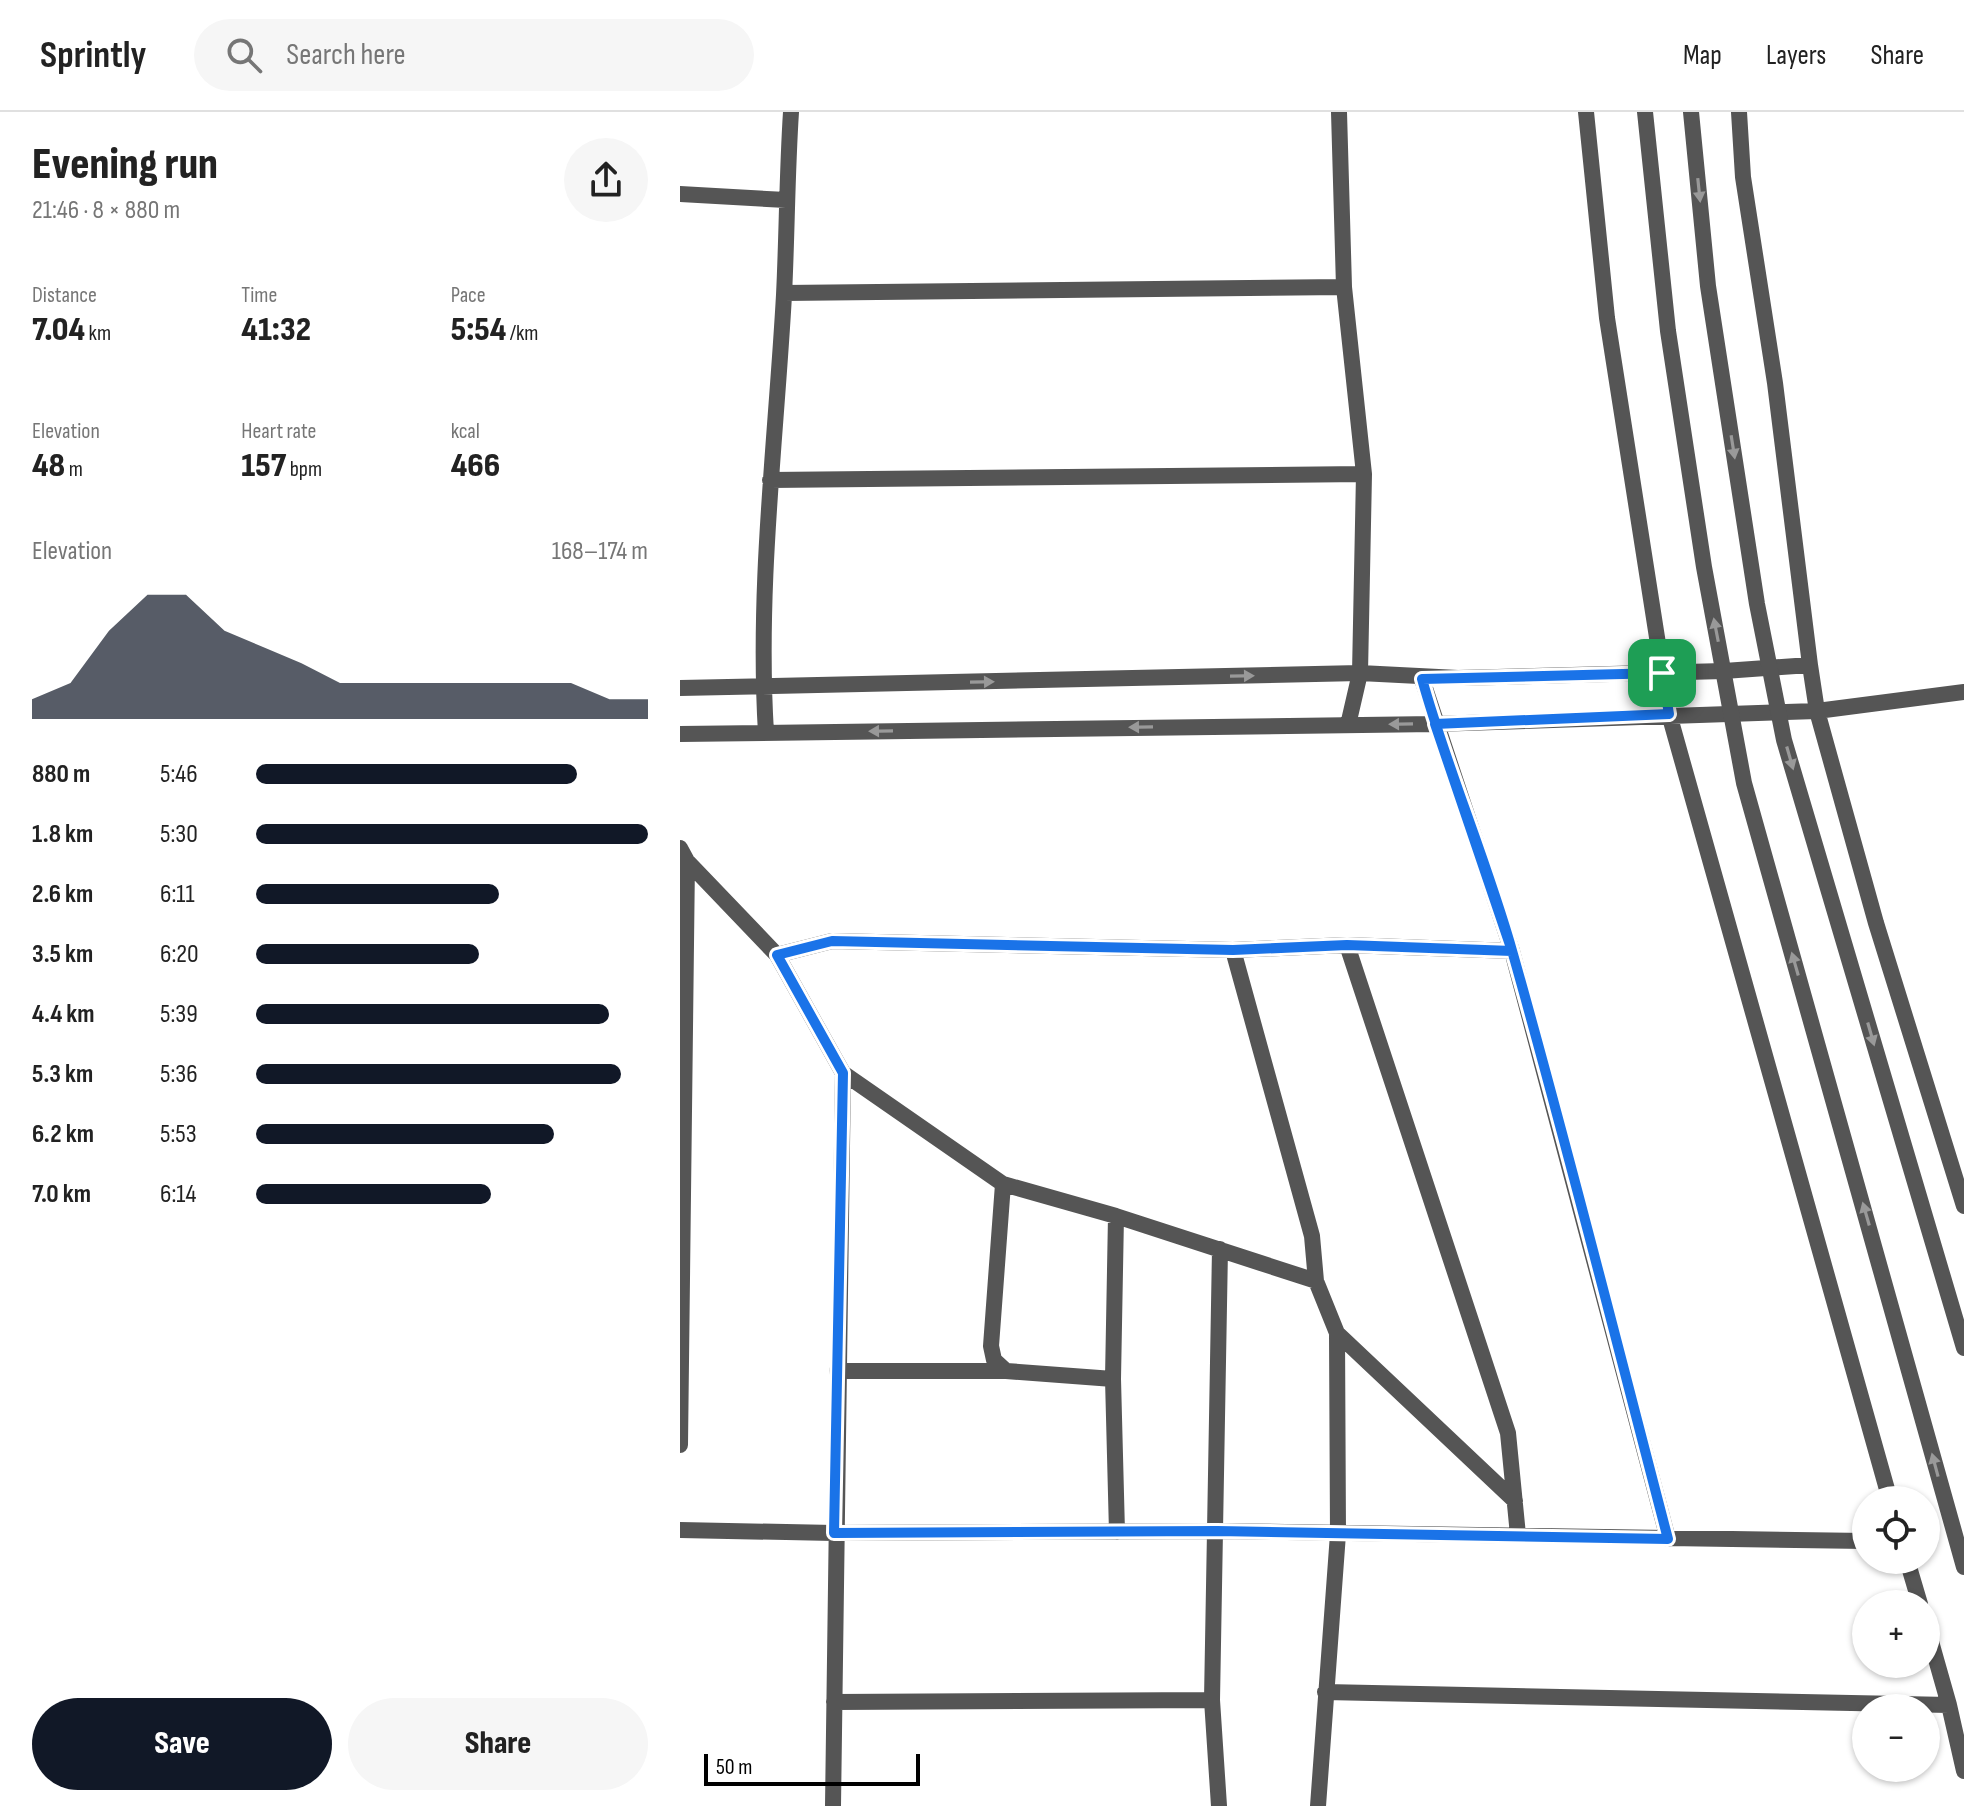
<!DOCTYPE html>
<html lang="en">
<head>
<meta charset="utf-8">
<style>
  body { margin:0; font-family:"Sofia Sans Condensed",sans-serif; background:#f6f6f6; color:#222; height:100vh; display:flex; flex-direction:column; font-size:30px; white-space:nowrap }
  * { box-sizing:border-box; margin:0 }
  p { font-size:26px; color:#767676 }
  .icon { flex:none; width:44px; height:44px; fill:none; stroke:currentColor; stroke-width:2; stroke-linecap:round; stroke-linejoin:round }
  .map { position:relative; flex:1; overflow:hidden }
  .side { display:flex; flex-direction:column; background:#fff; width:680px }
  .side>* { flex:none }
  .controls { position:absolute; left:1172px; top:1374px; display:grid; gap:16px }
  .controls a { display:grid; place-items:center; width:88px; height:88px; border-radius:50%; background:#fff; box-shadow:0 2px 6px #0004; font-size:40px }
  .scale { position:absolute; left:24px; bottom:20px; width:216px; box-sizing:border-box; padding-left:8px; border:4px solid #000; border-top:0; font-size:22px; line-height:28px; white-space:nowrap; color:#000; -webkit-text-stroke:6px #fff; paint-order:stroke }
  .pin { position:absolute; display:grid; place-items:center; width:68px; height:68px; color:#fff; margin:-34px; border-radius:16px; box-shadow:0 4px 12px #0006 }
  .round { display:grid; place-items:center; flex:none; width:84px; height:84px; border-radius:42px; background:#f6f6f6 }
  .summary { display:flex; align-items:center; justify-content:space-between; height:136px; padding:0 32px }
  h1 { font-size:44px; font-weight:800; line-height:60px }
  .metrics { display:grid; grid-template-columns:repeat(3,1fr); gap:12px; height:136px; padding:8px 32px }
  .metrics div { display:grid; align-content:center }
  .metrics b { font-size:34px; font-weight:800 }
  .metrics small { font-size:22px; font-weight:400 }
  .metrics p { font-size:22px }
  .chart { height:224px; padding:16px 32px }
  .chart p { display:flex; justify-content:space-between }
  .chart svg { width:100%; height:144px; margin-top:8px; fill:#111827; opacity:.7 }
  .action { display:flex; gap:16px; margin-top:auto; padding:16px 32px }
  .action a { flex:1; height:92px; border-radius:48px; background:#111827; color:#fff; font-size:32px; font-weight:800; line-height:92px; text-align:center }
  .action a+a { background:#f6f6f6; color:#222 }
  ul { padding:0 32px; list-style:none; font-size:26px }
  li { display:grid; grid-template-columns:128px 96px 1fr; align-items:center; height:60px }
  li i { height:20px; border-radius:10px; background:#111827 }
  header { display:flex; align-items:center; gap:48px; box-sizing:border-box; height:112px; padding:0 40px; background:#fff; border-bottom:2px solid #e0e0e0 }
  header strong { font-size:38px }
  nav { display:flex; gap:44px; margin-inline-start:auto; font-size:28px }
  .search { width:560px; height:72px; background:#f6f6f6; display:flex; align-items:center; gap:20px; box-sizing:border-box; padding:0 28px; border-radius:44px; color:#767676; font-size:30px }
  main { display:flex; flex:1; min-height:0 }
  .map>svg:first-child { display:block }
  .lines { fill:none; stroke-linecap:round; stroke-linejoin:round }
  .minor { stroke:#555; stroke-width:16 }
  .tertiary { stroke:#555; stroke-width:16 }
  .oneway { fill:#999 }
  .route-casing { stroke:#fff; stroke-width:16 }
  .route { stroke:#1a73e8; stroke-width:10 }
</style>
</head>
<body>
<header>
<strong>Sprintly</strong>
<div class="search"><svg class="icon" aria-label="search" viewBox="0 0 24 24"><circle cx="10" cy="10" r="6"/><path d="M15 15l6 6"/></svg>Search here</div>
<nav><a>Map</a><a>Layers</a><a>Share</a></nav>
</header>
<main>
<section class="side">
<div class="summary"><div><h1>Evening run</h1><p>21:46 · 8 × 880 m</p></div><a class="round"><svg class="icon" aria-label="share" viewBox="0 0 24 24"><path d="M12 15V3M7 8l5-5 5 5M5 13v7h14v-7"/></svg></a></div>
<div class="metrics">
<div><p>Distance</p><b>7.04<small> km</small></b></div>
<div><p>Time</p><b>41:32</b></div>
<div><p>Pace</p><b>5:54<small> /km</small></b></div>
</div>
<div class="metrics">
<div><p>Elevation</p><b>48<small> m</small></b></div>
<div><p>Heart rate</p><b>157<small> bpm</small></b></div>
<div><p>kcal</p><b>466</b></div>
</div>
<div class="chart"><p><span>Elevation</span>168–174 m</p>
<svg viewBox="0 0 160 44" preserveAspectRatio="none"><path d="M0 44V38L10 33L20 17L30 6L40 6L50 17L60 22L70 27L80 33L90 33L100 33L110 33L120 33L130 33L140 33L150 38L160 38V44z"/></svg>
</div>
<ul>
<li><b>880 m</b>5:46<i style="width:82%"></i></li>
<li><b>1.8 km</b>5:30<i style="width:100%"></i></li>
<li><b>2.6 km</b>6:11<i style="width:62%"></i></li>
<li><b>3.5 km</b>6:20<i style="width:57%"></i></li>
<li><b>4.4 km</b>5:39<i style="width:90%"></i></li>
<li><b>5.3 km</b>5:36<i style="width:93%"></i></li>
<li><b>6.2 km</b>5:53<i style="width:76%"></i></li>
<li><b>7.0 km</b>6:14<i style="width:60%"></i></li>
</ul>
<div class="action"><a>Save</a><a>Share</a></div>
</section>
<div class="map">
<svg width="1284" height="1694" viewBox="0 0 1284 1694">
  <rect width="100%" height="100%" fill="#fff"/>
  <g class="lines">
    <path class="minor" d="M659,0L664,175L684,362L680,561L668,613
      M906,0L927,206L989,602L1210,1388
      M1059,0L1063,65L1095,271L1130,553
      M0,82L106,88
      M104,181L664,175
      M90,368L684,362
      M742,567L832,839L988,1427
      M0,576L680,561L778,566L1044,559L1130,553L1137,599L755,612L0,622
      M1284,580L1137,599L1196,811L1284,1094
      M86,621C77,475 96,328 104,183C107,122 107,61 111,0
      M0,736L7,749L97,843L163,961L323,1072L436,1104L636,1169
      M667,833L828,1321L838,1423
      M553,838L632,1124L636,1169L657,1221L658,1422L638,1694
      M97,843L152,829L553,838L667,833L832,839
      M323,1072L311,1234L314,1248L326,1259L433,1267
      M436,1104L433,1267L437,1420
      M657,1221L835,1389
      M157,1259H326
      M0,1333L7,749
      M0,1418L154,1421L537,1419L1186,1429
      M1227,1448L1240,1492
      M645,1580L1269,1593L1246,1512
      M154,1590L532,1588
      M1269,1593L1284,1659
      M153,1694L163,961
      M539,1694L532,1588L540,1137"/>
    <path class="tertiary" d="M965,0L988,219L1024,455L1064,671L1284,1455
      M1011,0L1028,174L1077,492L1104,628L1284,1236"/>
  </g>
  <defs><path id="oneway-solid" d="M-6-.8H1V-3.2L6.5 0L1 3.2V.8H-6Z" transform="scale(2)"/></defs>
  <g class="oneway">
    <use href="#oneway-solid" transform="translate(1019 78) rotate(84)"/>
    <use href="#oneway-solid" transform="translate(1053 335) rotate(81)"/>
    <use href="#oneway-solid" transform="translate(1036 518) rotate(-101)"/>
    <use href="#oneway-solid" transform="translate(562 564) rotate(-1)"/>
    <use href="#oneway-solid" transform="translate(302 570) rotate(-1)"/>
    <use href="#oneway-solid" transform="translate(721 612) rotate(179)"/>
    <use href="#oneway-solid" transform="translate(461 615) rotate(179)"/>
    <use href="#oneway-solid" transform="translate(201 619) rotate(179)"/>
    <use href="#oneway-solid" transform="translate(1110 646) rotate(74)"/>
    <use href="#oneway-solid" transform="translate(1115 852) rotate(-106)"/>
    <use href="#oneway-solid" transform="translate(1191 922) rotate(74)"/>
    <use href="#oneway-solid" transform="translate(1186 1102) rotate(-106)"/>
    <use href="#oneway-solid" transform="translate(1255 1353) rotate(-105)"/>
  </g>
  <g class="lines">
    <defs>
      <path id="route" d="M982,561L989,602L755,612L832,839L667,833L553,838L152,829L97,843L163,961L154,1421L537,1419L988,1427C937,1232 888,1036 833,842C807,749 768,660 742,567L982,561"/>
    </defs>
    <use href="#route" class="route-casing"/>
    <use href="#route" class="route"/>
  </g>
</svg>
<div class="controls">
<a><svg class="icon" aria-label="locate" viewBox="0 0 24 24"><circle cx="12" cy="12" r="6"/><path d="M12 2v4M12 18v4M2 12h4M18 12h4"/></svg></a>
<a>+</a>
<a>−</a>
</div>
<div class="scale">50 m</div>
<div class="pin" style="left:982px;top:561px;background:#1e9e55"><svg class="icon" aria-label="arrive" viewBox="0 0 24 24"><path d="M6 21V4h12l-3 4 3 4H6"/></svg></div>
</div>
</main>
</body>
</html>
